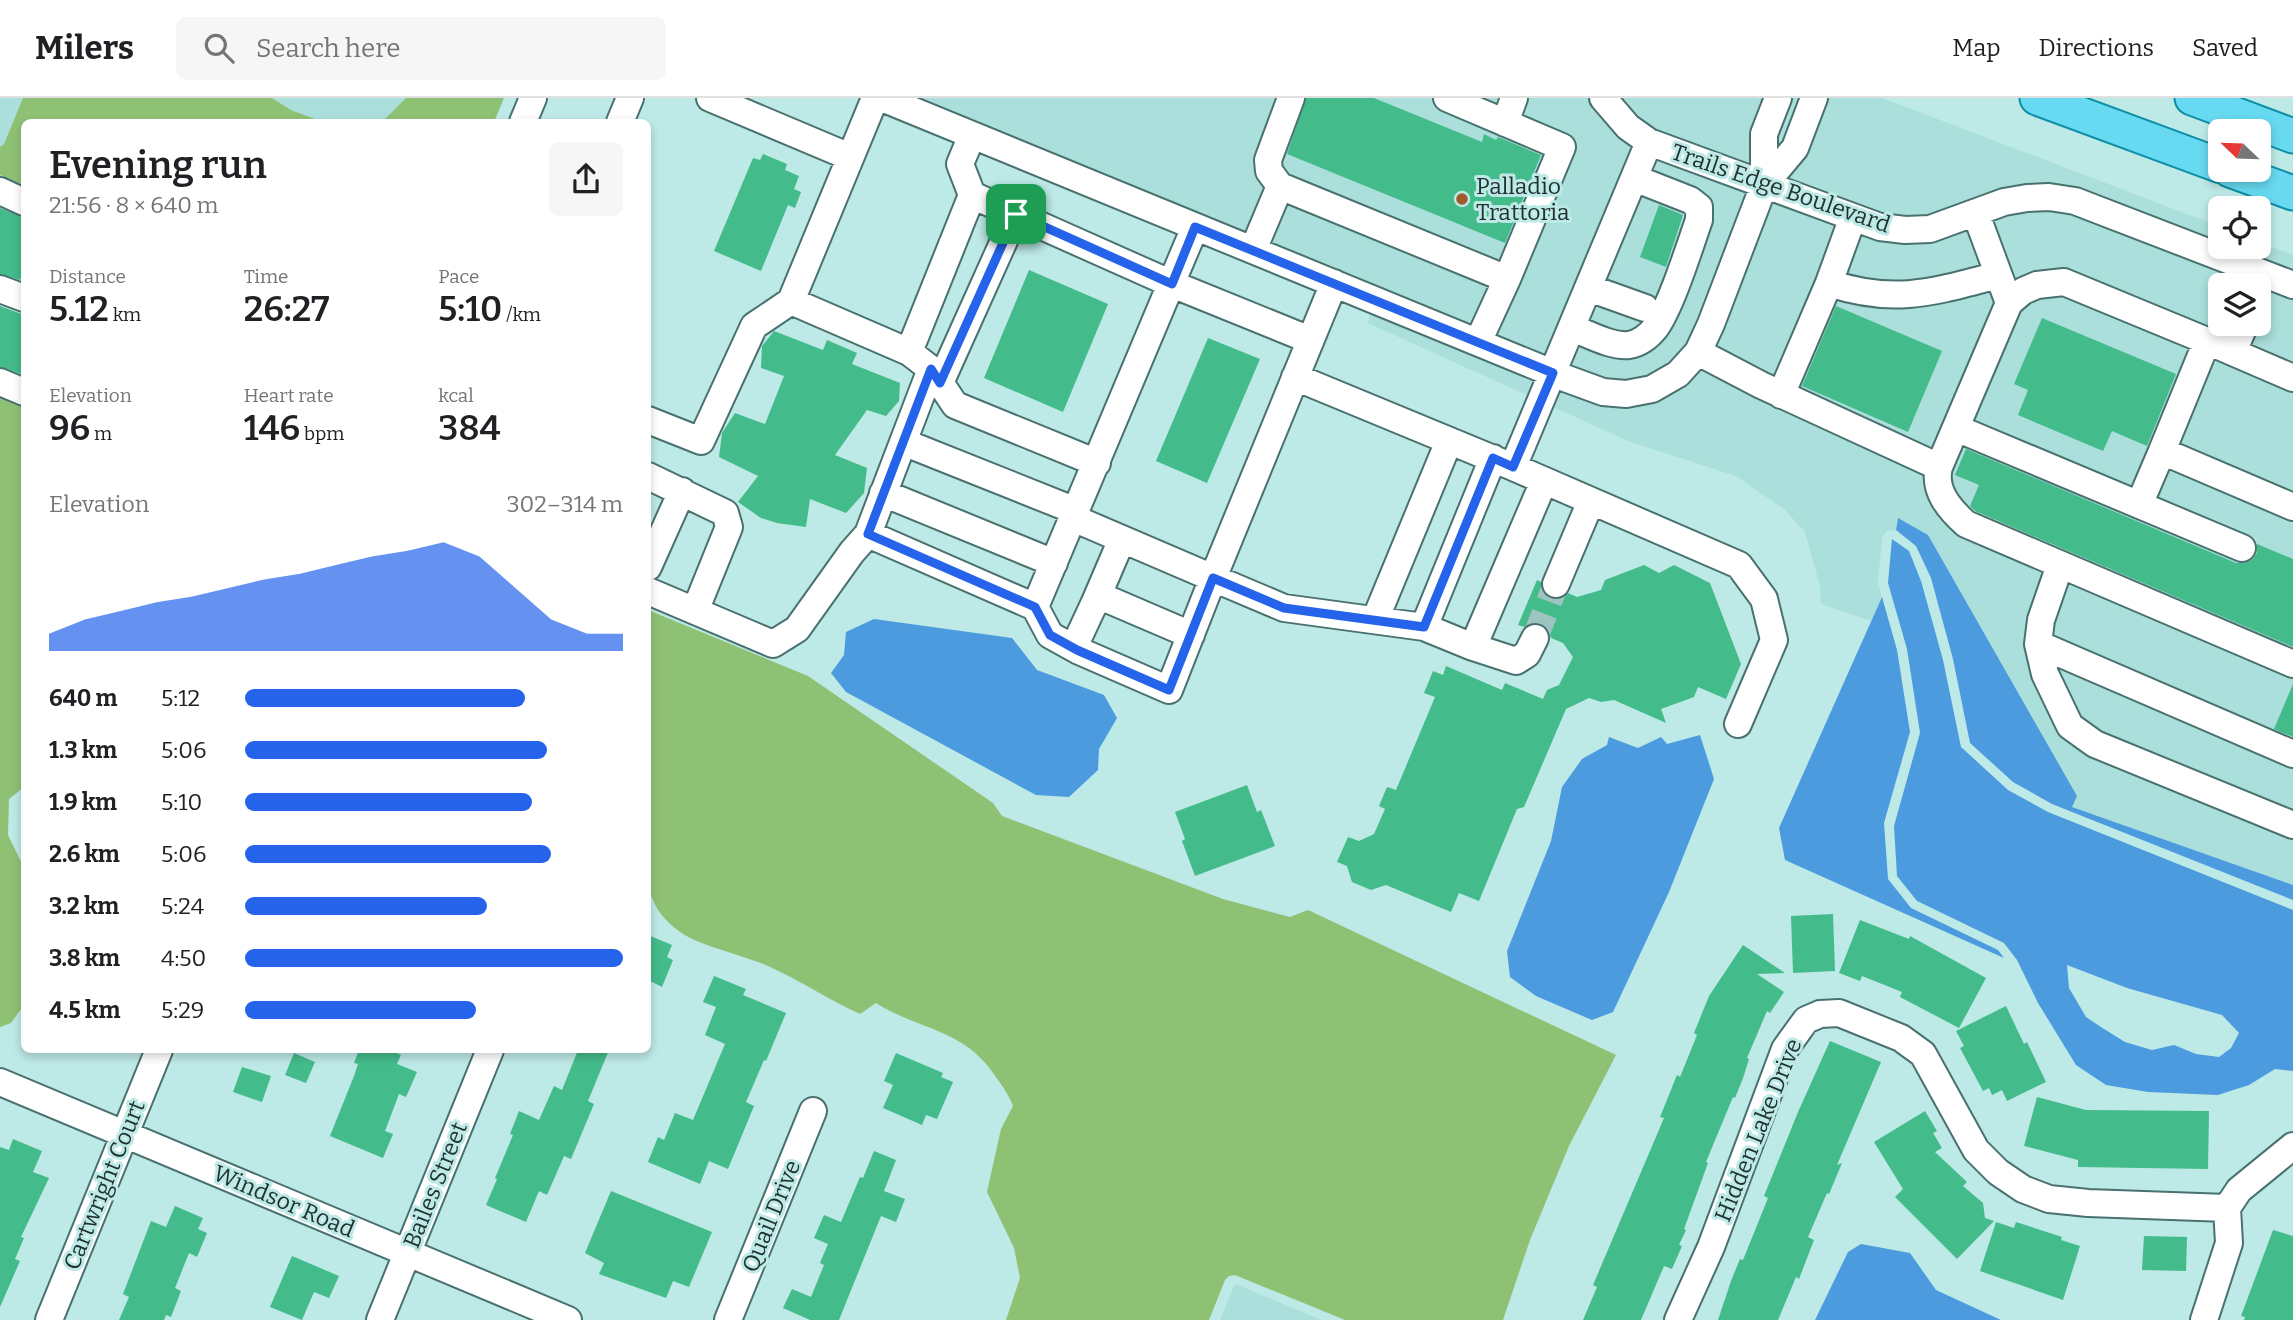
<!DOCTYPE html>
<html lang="en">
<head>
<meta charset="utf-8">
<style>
  body { margin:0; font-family:Bitter,serif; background:#f6f6f6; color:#202124; height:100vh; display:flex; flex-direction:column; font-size:26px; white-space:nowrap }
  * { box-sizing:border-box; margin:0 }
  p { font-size:23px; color:#757577 }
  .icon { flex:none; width:38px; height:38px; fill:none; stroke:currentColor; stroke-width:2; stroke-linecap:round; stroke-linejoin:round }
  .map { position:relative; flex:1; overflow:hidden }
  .details { position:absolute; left:21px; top:21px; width:630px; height:934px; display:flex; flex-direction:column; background:#fff; border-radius:10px; box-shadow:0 4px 10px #0003 }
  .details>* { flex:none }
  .needle { width:46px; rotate:293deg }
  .fabs { position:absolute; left:2208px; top:21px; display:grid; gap:14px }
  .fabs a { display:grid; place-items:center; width:63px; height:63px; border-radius:10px; background:#fff; box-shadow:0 4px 10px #0003; font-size:35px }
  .pin { position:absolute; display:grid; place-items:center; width:60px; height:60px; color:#fff; margin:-30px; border-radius:14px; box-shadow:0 4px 10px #0006 }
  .round { display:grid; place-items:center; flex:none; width:74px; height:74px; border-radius:10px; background:#f6f6f6 }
  .overview { display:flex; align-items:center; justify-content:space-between; height:119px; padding:0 28px }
  h1 { font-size:38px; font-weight:600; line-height:52px }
  .metrics { display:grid; grid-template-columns:repeat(3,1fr); gap:10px; height:119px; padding:7px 28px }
  .metrics div { display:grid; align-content:center }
  .metrics b { font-size:35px; font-weight:600 }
  .metrics small { font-size:19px; font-weight:400 }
  .metrics p { font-size:19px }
  .chart { height:196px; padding:14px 28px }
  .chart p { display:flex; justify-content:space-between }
  .chart svg { width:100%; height:126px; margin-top:7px; fill:#2563eb; opacity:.7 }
  ul { padding:0 28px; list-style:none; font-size:23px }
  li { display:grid; grid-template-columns:112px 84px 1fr; align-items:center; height:52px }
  li i { height:18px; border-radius:9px; background:#2563eb }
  header { display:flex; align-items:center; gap:42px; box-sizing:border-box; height:98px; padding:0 35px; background:#fff; border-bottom:2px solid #e0e0e0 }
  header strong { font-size:33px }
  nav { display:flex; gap:38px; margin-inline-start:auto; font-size:24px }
  .search { width:490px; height:63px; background:#f6f6f6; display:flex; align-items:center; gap:18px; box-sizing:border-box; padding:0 24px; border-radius:10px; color:#757577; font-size:26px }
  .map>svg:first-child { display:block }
  .built { fill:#aadfdb; fill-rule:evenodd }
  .green { fill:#8fc174 }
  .water { fill:#4c9bdf; fill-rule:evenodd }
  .building { fill:#44bb8b }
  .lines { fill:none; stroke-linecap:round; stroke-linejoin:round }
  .minor-tunnel { stroke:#9dc4c1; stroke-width:26; stroke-dasharray:26 13; stroke-linecap:butt }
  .minor-casing { stroke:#48716f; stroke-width:30 }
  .major-casing { stroke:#0c8ea6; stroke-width:37 }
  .minor { stroke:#fff; stroke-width:26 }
  .major { stroke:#67d9f0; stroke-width:33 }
  .route-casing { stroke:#fff; stroke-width:14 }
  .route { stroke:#2563eb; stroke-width:9 }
  .poi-dot { fill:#9e592d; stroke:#bde9e6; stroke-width:2.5 }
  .labels { text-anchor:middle; stroke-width:6; stroke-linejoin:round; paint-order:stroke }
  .poi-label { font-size:23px; fill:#1f302f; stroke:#bde9e6; text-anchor:start }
  .street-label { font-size:23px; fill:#1f302f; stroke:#bde9e6 }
</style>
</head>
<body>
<header>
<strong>Milers</strong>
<div class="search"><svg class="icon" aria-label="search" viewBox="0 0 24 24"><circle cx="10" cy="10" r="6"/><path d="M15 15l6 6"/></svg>Search here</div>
<nav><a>Map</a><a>Directions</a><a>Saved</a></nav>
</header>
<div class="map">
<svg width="2293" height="1222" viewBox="0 0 2293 1222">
  <rect width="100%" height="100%" fill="#bde9e6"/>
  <path class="built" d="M0,0H23L4,46L0,49Z
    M272,0H406L384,23L375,24H321L291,12Z
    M911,0H1882L2221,129V149H2259V144L2293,157V787L2072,709L1928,438L1898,420L1896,432L1887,433L1882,439L1878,484L1882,499L1871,523L1821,506L1820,488L1805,434L1784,411L1736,378L1628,343L1368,225L1377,191ZM2221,187H2259V226H2221Z
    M1235,1186L1322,1222H1220Z"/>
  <path class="green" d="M23,0H272L291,12L323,24H24V87L0,77V49L4,46Z
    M406,0H504L494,24H375L384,22Z
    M0,298L24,307V689L9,701L8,737L24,770V907L11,925L0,929Z
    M648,512L808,578L993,705L1002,718L1223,801L1290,819L1308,812L1616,957L1569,1048L1530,1142L1503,1222H1345L1235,1177L1229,1178L1225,1182L1209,1222H1006L1020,1180L1014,1150L987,1094L1001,1031L1013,1008C1009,997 1003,989 996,979C964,930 920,933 876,905L860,916C829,902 801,883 770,869C745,857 696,848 676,831C659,817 654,808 648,787Z"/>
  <path class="water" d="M1898,420L1928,437L2077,698L2072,709L2293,787V802L2052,706L2013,684L1970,645L1953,561L1931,480L1916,448L1896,432Z
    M1892,441L1909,453L1921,483L1943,562L1961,649L2008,692L2048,714L2293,812V973L2275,971L2249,987L2218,997L2148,994L2106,987L2076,967L2038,905L2017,862L2004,845L1917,803L1897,778L1894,728L1920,635L1907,551L1888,485ZM2067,867L2127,890L2222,917L2239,935L2231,950L2219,959L2196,956L2174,947L2152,952L2125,944L2104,931L2086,919L2069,890Z
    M1882,499L1897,552L1910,634L1884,725L1888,781L1911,810L1998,852L2004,860L1785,762L1779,730Z
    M874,521L1012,540L1037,572L1104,597L1117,620L1099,651L1098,672L1069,699L1036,697L846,594L831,575L844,557L846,534Z
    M1700,637L1714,681L1669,794L1613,914L1592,922L1536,898L1510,879L1507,853L1551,743L1562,689L1582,661L1607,647L1609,639L1638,650L1661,639L1667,646Z
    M1861,1146L1910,1155L1936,1192L2001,1222H1815L1848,1154Z"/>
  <path class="building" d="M1306,0H1374L1482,44L1484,36L1496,42L1498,39L1541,57L1505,145L1287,56Z
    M763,56L787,66L785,72L799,78L794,91L801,94L795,110L788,107L761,173L714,153L753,60L760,62Z
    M1659,107L1683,117L1666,169L1640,159Z
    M0,110L24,120V171L20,182L0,176Z
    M1029,172L1108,206L1063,314L984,280Z
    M0,208L24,217V277L0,269Z
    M1836,208L1942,253L1908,334L1802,288Z
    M2042,220L2176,276L2147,348L2112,333L2103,353L2018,317L2028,292L2014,286Z
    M774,233L823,252L827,242L857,255L852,266L900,285L899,303L886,318L867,312L835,357L867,370L864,395L846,415L810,401L806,429L777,425L761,420L738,404L758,378L719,359L722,335L735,315L765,326L784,278L761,270L762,248Z
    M1208,240L1260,261L1207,385L1156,363Z
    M1966,351L2236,465H2245L2252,462L2257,455V446L2293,461V549L1975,413L1970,408L1979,387L1955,377Z
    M1644,467L1659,475L1674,467L1710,485L1741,566L1726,601L1698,589L1694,599L1661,611L1666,625L1614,602L1601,604L1589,600L1566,611L1524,709L1517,711L1479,803L1459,795L1451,814L1386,787L1371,792L1352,784L1347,768L1337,764L1348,739L1359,743L1374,736L1385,711L1379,708L1387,689L1396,692L1435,599L1424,595L1433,573L1443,577L1446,568L1502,592L1505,585L1543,601L1547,592L1559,587L1573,559L1563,545L1551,540L1548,532L1543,526L1533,524L1524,529L1518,527L1537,482L1541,484L1544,496L1551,501H1559L1568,495L1577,499L1601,492L1605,482Z
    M2293,586V639L2274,631Z
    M1247,687L1257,714L1261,712L1275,748L1195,778L1182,743L1185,741L1175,714Z
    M1833,816L1835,873L1793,875L1791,818Z
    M1860,822L1909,841L1910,838L1986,880L1959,930L1900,899L1902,894L1862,878L1860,883L1839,875Z
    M648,837L672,847L667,859L673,862L662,889L648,882Z
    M1743,847L1785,875L1757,876L1784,894L1770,915L1767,913L1747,960L1749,961L1743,980L1735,1000L1733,999L1706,1064L1708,1065L1684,1131L1686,1132L1679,1147L1682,1148L1672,1171L1664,1168L1641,1222H1583L1597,1189L1593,1187L1664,1020L1660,1019L1677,977L1680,979L1697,937L1694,935L1709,898Z
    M714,878L746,891L743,897L786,915L766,963L764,962L746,1004L754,1008L728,1071L709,1063L700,1086L648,1064L658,1039L664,1042L675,1015L693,1022L725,946L705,937L716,909L703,904Z
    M2006,908L2024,946L2027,944L2046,984L2007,1003L2002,992L1992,997L1989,990L1983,993L1960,950L1964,948L1956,933Z
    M1830,943L1881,964L1837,1067L1842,1065L1829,1096L1827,1095L1808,1139L1814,1142L1799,1181L1796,1179L1778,1222H1718L1731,1183L1740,1161L1743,1162L1768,1100L1764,1098L1798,1014Z
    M359,952H390L401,957L397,966L417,974L406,999L399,996L385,1033L393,1036L383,1060L330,1038L354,978L358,966L354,965Z
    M578,952H609L588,1003L594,1006L571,1061L564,1058L547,1097L539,1093L526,1124L486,1107L497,1081L495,1080L513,1037L510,1036L519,1013L539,1022L554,988L562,992Z
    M294,955L315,964L306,985L285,977Z
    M896,955L943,975L941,979L953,984L937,1021L926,1017L922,1027L883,1010L893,987L884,983Z
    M242,969L271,978L262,1004L233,994Z
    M2037,999L2086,1012L2209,1013L2208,1071L2078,1069V1062L2024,1048Z
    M1925,1013L1937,1033L1933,1035L1942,1050L1935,1054L1967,1084L1963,1088L1983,1105L1985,1120L1994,1123L1957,1161L1895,1099L1903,1091L1874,1044Z
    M13,1041L42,1053L33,1074L49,1080L21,1139L24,1140L15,1161L20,1163L0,1209V1049L9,1052Z
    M874,1053L896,1062L884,1093L905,1101L896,1124L881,1118L839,1222H810L783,1210L792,1191L811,1199L824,1167L820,1165L828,1146L814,1140L824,1117L841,1124L860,1079L863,1080Z
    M611,1093L712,1134L689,1189L673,1183L666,1200L599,1176L604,1165L585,1155Z
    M175,1108L203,1120L198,1131L207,1135L197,1159L189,1155L175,1190L181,1193L171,1219L166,1217L164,1222H119L129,1199L123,1196L151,1123L166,1129Z
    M1996,1124L2014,1130L2016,1124L2062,1139L2061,1142L2080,1148L2063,1202L1980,1173Z
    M2273,1132L2293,1138V1222H2244L2245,1219L2241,1218Z
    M2144,1138L2187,1139L2186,1173L2142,1172Z
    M292,1158L339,1178L329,1200L314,1194L302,1222L270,1209Z"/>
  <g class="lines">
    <path class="minor-tunnel" d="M1535,540L1556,486"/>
    <defs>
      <path id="minor" d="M710,0L850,59
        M882,0L1562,279L1603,294L1626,296L1652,291L1678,276L1698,254L1711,226L1764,87L1795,50L1814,0
        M1447,0L1562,49L1507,181
        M1603,0L1628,29L1649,44L1880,129L1905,132L1930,131L2004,104L2027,100L2049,99L2075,103L2293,187
        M523,24L533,0
        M620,24L630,0
        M1505,25L1514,0
        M1649,44L1513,369L1739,467L1764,501L1774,542L1738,626
        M1764,87V36L1778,0
        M1280,88L1269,73L1268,62L1291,0
        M0,93L24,104
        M972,97L1172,186L1310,242
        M1976,116L2009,205L1939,369C1933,392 1949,411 1966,426L2293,566
        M1853,119L1829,185C1895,207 1933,194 1998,177
        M1253,152L1280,88L1507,181L1478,244
        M1334,185L1213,480L1284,510L1424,529L1473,549L1544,383
        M1589,190L1645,210
        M0,191L24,200
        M791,203L909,254L931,271L955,307L1097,365
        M2009,205L2023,193L2037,187L2064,184L2207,243L2162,353L2293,409
        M1572,230C1589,236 1611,249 1629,247C1641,245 1649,238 1656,229C1672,206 1689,150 1699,122V109L1690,102L1634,80
        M2207,243L2293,280
        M909,254L972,97L960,66L972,37
        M1698,254L1761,287L1939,369
        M2233,254L2245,226
        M1295,279L1513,369
        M0,284L24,294
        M940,285L1016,116
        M1781,297L1829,185
        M648,322L701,343L754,228L791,203L875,0
        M1956,330L2242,450
        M903,344L1076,413
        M648,378L725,415L729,429L695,513
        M883,395L1054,465
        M2139,407L2162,353
        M868,436L1035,509L1050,537L1077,552L1169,592L1213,480L1073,420
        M2060,467L2041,522L2038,546L2045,576L2070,628L2095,646L2293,727
        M648,469L682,393
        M1556,486L1591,403
        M648,493L773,546L797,531L852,454L868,436L931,271
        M1095,504L1122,441
        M1035,509L1195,129
        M1375,522L1449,343
        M1424,529L1493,360
        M2038,546L2293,656
        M1074,549L1095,504L1107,501L1191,537
        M1473,549L1516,563L1527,556L1535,540
        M0,984L568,1222
        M2227,1110L2239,1092L2293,1048
        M49,1222L159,952
        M380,1222L490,952
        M728,1222L813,1013
        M1678,1222L1711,1149L1785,951L1806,922L1820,916L1839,915L1901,940L1923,956L1976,1052L1998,1074L2023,1091L2049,1101L2088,1105L2227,1110L2229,1145L2204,1222"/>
      <path id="major" d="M2037,0L2221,68
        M2192,0L2293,38
        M2230,72L2293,95"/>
    </defs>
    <use href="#minor" class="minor-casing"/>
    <use href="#major" class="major-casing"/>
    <use href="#minor" class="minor"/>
    <use href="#major" class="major"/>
  </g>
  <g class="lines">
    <defs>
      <path id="route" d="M1016,116L1172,186L1195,129L1553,275L1513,369L1493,360L1424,529L1284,510L1213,480L1169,592L1077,552L1050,537L1035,509L868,436L931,271L940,285Z"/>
    </defs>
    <use href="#route" class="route-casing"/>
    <use href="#route" class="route"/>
  </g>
  <circle class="poi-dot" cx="1462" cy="101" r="7"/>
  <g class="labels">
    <g class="poi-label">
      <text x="1476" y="96">Palladio<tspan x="1476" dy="26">Trattoria</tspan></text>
    </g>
    <g class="street-label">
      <text transform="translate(1781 90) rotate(19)" y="8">Trails Edge Boulevard</text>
      <text transform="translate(1758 1032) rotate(-68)" y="8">Hidden Lake Drive</text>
      <text transform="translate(104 1087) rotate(-68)" y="8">Cartwright Court</text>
      <text transform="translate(435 1087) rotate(-68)" y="8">Bailes Street</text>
      <text transform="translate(284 1103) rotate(23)" y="8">Windsor Road</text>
      <text transform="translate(771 1118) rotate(-68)" y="8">Quail Drive</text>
    </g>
  </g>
</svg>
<div class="fabs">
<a><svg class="needle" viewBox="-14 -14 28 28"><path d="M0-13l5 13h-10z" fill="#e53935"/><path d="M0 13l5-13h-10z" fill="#757577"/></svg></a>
<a><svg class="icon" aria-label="locate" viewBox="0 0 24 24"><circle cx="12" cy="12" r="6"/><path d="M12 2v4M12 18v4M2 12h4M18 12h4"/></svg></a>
<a><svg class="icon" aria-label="layers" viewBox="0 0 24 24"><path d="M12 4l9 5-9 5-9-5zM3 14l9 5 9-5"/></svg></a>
</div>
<div class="pin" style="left:1016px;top:116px;background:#1e9e55"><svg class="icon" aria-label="arrive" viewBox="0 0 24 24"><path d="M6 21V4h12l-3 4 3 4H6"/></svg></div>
<section class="details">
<div class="overview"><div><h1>Evening run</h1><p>21:56 · 8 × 640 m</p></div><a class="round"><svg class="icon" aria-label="share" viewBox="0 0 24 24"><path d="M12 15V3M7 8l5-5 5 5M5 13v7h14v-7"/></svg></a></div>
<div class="metrics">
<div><p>Distance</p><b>5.12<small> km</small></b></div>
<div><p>Time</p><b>26:27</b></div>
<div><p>Pace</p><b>5:10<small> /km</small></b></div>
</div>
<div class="metrics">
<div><p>Elevation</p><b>96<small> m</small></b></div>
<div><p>Heart rate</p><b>146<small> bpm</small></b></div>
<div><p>kcal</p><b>384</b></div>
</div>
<div class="chart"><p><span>Elevation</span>302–314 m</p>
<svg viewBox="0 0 160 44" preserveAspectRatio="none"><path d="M0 44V38L10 33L20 30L30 27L40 25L50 22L60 19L70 17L80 14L90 11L100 9L110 6L120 11L130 22L140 33L150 38L160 38V44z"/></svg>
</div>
<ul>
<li><b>640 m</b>5:12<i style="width:74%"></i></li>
<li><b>1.3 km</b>5:06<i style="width:80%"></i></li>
<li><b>1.9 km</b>5:10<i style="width:76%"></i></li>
<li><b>2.6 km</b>5:06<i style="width:81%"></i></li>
<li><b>3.2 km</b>5:24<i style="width:64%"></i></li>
<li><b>3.8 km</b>4:50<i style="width:100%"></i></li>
<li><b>4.5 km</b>5:29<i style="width:61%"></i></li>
</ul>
</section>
</div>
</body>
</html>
